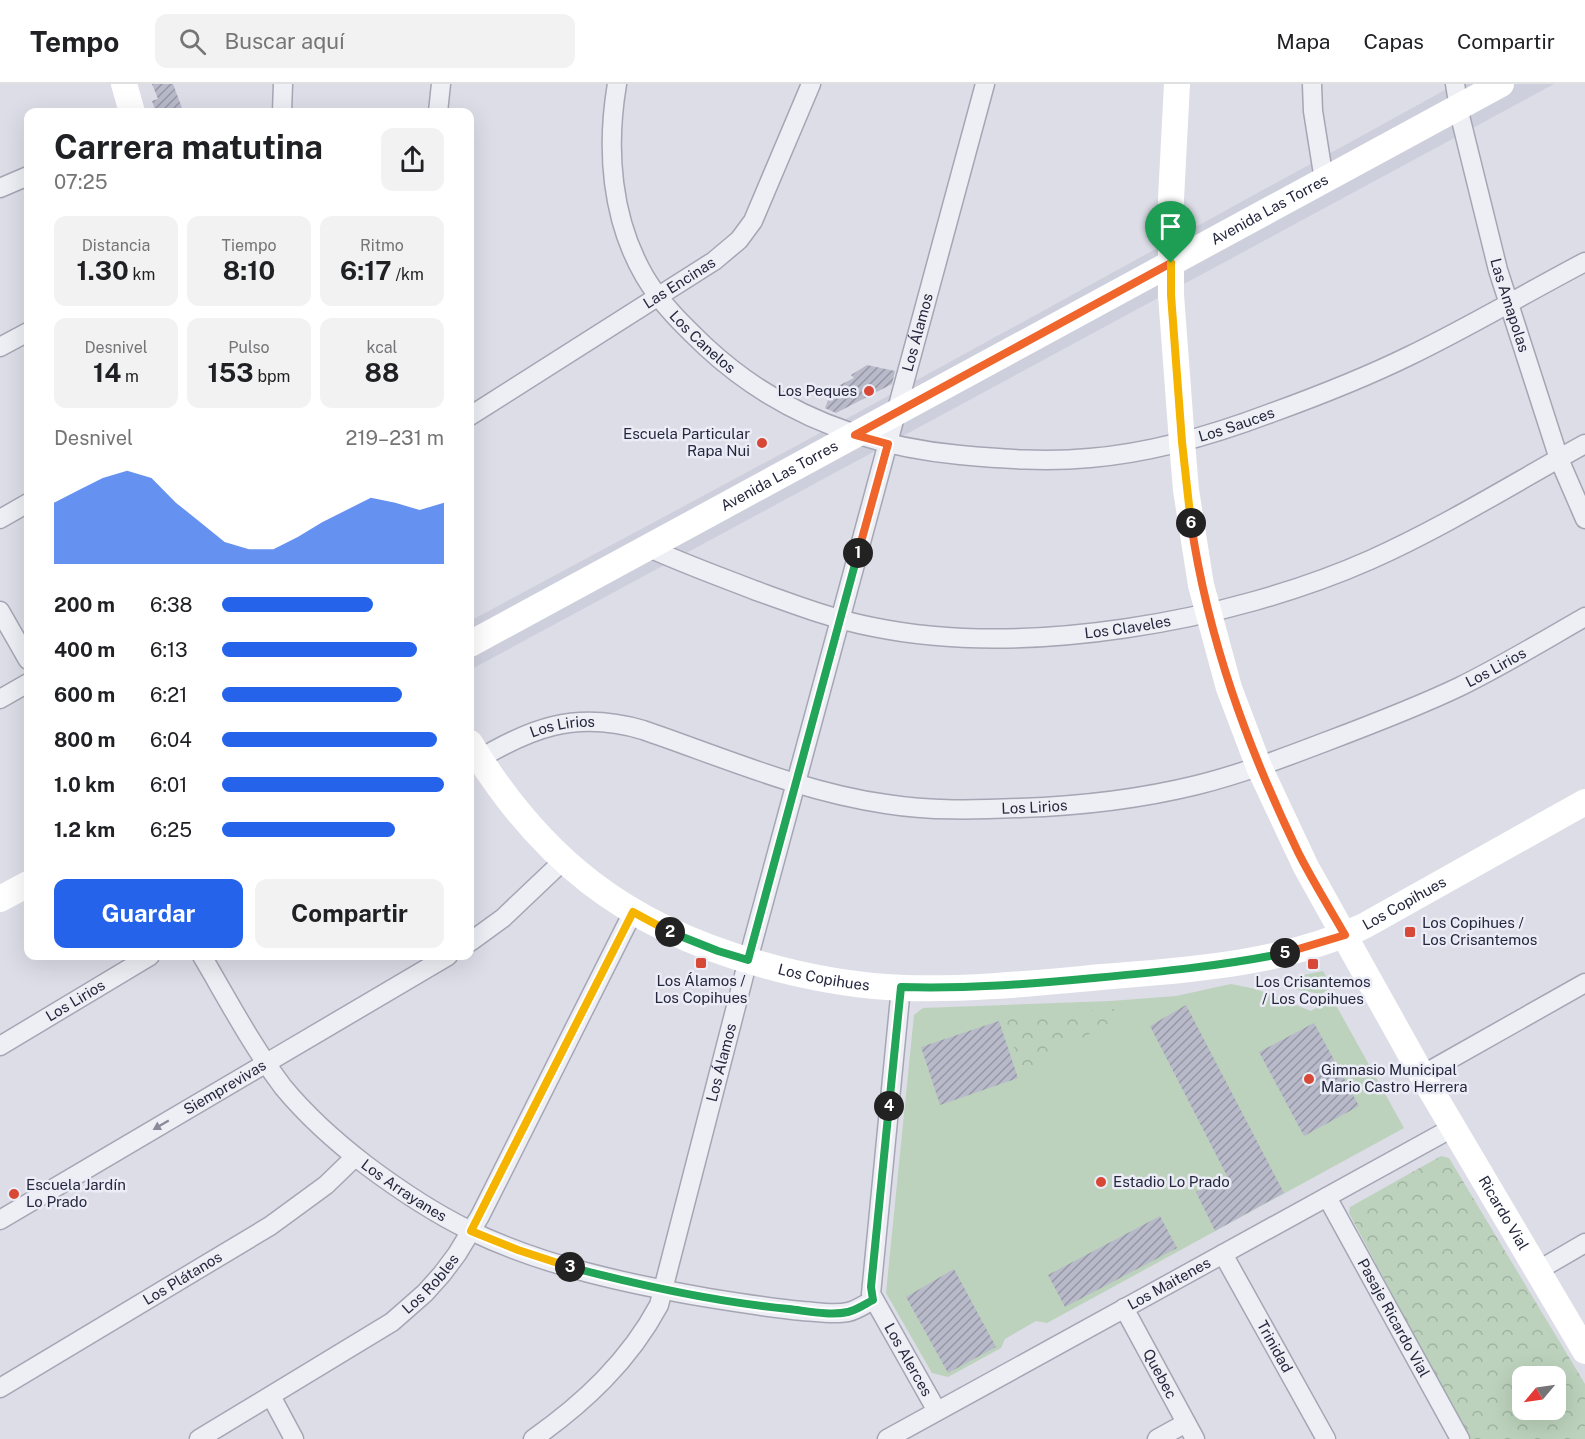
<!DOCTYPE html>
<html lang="es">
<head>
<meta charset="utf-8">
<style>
  body { margin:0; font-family:"Public Sans",sans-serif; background:#f2f2f2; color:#202124; height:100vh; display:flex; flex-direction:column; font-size:22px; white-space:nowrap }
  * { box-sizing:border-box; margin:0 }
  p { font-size:20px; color:#757577 }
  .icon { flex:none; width:33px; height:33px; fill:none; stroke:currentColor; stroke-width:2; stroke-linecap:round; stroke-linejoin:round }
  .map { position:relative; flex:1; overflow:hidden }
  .sheet { position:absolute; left:24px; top:24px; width:450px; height:852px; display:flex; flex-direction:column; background:#fff; border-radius:12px; box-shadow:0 6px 24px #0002 }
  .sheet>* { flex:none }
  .needle { width:39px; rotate:241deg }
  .buttons { position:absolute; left:1512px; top:1282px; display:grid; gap:12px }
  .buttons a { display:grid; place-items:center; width:54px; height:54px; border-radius:12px; background:#fff; box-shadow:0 6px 24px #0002; font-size:30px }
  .pin { position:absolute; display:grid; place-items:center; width:51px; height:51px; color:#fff; margin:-62px -26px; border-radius:50% 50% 50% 0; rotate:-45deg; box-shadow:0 0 6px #0007 }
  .pin .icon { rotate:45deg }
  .km { position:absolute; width:30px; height:30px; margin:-15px; border-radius:50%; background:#222; color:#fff; font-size:16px; line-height:30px; text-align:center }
  .round { display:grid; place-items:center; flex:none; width:63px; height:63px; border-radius:12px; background:#f2f2f2 }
  .head { display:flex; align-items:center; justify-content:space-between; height:102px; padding:0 30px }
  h1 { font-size:33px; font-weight:700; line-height:45px }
  .stats { display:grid; grid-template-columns:repeat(3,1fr); gap:9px; height:102px; padding:6px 30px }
  .stats div { display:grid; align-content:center; border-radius:12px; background:#f2f2f2; text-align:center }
  .stats b { font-size:26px; font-weight:700 }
  .stats small { font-size:16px; font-weight:400 }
  .stats p { font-size:16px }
  .chart { height:168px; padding:12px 30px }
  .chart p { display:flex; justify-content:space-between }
  .chart svg { width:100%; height:108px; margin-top:6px; fill:#2563eb; opacity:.7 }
  .action { display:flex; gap:12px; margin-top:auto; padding:12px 30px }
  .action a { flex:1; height:69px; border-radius:12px; background:#2563eb; color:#fff; font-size:24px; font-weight:700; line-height:69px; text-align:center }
  .action a+a { background:#f2f2f2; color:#202124 }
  ul { padding:0 30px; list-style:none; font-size:20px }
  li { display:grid; grid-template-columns:96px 72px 1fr; align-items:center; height:45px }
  li i { height:15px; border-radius:8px; background:#2563eb }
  header { display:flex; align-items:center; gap:36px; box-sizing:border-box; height:84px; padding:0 30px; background:#fff; border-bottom:2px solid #e0e0e0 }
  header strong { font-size:28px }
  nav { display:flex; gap:33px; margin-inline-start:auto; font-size:21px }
  .search { width:420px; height:54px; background:#f2f2f2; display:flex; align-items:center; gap:15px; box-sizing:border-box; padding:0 21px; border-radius:12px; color:#757577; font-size:22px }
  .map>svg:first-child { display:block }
  .built { fill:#cdcfdc }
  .green { fill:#bcd2bc }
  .park { fill:url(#park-crowns); fill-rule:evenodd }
  .building { fill:url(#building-hatch) }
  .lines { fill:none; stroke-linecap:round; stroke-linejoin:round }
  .street-casing { stroke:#a5a6b4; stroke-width:21 }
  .street { stroke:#eeeff5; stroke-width:18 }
  .secondary { stroke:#fff; stroke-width:26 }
  .oneway { fill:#8a8b9a }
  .split-1-casing { stroke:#fff; stroke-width:12 }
  .split-2-casing { stroke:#fff; stroke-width:12 }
  .split-3-casing { stroke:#fff; stroke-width:12 }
  .split-4-casing { stroke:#fff; stroke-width:12 }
  .split-5-casing { stroke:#fff; stroke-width:12 }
  .split-6-casing { stroke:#fff; stroke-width:12 }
  .split-7-casing { stroke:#fff; stroke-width:12 }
  .split-1 { stroke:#f0652b; stroke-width:8 }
  .split-2 { stroke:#22a559; stroke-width:8 }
  .split-3 { stroke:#f5b400; stroke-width:8 }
  .split-4 { stroke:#22a559; stroke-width:8 }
  .split-5 { stroke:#22a559; stroke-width:8 }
  .split-6 { stroke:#f0652b; stroke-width:8 }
  .split-7 { stroke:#f5b400; stroke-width:8 }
  .poi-dot { fill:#d74836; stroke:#ebecf5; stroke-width:2 }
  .labels { text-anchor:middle; stroke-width:5; stroke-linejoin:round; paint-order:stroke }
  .street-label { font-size:15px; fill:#25273e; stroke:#ebecf5 }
  .poi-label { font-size:15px; fill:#25273e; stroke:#ebecf5; text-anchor:start }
</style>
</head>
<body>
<header>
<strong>Tempo</strong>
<div class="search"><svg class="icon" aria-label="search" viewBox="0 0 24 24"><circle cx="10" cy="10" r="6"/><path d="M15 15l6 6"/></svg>Buscar aquí</div>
<nav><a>Mapa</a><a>Capas</a><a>Compartir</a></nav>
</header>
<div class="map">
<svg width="1585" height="1355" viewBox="0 0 1585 1355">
  <defs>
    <pattern id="park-crowns" width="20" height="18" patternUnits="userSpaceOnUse" patternTransform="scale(1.5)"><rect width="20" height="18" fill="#bcd2bc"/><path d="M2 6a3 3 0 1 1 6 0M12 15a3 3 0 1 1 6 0" fill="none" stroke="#a1b4a3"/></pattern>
    <pattern id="building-hatch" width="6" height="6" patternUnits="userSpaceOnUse" patternTransform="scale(1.5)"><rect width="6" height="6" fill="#b8baca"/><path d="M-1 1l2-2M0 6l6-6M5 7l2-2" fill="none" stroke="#9597a5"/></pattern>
  </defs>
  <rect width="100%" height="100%" fill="#dcdde7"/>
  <path class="built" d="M1456,0H1554L470,586V537L846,335Z"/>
  <path class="green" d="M1323,887L1332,903L1321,910L1293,905L1294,893Z
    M1231,900L1256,905L1311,927L1332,914L1404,1044L1047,1239L1036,1237L1005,1255L1001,1264L948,1293L932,1289L886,1209L914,931L923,924L1111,917L1176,912Z"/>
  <path class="park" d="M1114,925L1120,933L1022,987L1004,933Z
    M1441,1072L1449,1074L1585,1300V1355H1469L1349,1129L1350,1123ZM1522,1293H1556V1326H1522Z"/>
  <path class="building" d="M152,0H173L182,24L171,28H156L152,17L158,15Z
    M867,281L895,287L892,300L836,329L825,324L832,305L854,294L851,291Z
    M1186,921L1284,1109L1215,1147L1196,1108L1227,1092L1150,942Z
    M999,937L1018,994L940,1021L921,963Z
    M1314,939L1359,1022L1304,1052L1259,968Z
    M1160,1132L1177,1164L1065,1223L1048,1191Z
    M954,1185L996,1263L948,1289L906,1213Z"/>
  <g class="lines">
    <defs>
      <g id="street">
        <path id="s1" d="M617,0C606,65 611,135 645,193C661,220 684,242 706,263C777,329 865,362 960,371C1003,375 1046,378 1090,374C1152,369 1213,351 1271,329C1318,312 1364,294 1409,272C1469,243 1526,209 1585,178"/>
        <path d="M1312,0L1313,27L1324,96"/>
        <path id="s2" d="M1455,0L1461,36L1498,186L1559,375L1585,435"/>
        <path d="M282,28L283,0"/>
        <path d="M438,28L441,0"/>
        <path d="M0,104L28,92"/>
        <path d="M0,263L28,248"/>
        <path id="s3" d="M470,332L714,177L739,156L753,137L811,0"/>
        <path d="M0,435L28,419"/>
        <path id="s4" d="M647,463C682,479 718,492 754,506C793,520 832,535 873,543C1024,574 1230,538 1370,476C1444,443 1514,399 1585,360"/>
        <path d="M0,527L28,576"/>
        <path d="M0,615L28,599"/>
        <path id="s5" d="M471,680C529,644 575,626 643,646C722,673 802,708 886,720C930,727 975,726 1020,724C1079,722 1140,715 1197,701C1241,690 1283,674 1325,658C1370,641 1415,624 1459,603C1502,582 1543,557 1585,533"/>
        <path d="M470,858L503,834L563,777"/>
        <path id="s6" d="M202,872C228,916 252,962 283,1003C307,1032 336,1058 366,1081C398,1105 432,1128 469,1146C543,1182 628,1200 709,1214C740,1219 771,1224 803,1227C817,1228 835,1231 848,1228C857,1226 865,1220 873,1216"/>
        <path id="s7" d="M901,903L871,1210L937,1327"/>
        <path id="s8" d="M0,962L150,872"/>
        <path d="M1422,991L1585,899"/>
        <path id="s9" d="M1327,1113L1460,1355"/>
        <path id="s10" d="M0,1136L448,872"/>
        <path id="s11" d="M1223,1170L1326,1355"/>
        <path d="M1537,1187L1585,1159"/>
        <path id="s12" d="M1124,1224L1195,1355"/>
        <path id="s13" d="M0,1304L270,1142L326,1101L355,1073"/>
        <path d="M271,1312L294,1355"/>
        <path id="s14" d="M199,1355L392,1238L425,1209L442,1190L457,1170L480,1132L633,828"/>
        <path id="s15" d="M533,1355C584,1319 629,1277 659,1221L748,876L985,0"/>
        <path id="s16" d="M887,1355L1452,1044"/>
        <path d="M1157,1355L1186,1339"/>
      </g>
    </defs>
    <use href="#street" class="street-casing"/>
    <use href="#street" class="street"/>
    <g class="secondary">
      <path d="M124,0L132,28"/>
      <path id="s17" d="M1177,0L1171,115V211L1182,358L1186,406L1201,501L1229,604L1259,683L1306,783L1422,991L1585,1267"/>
      <path id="s18" d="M470,560L1501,0"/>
      <path id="s19" d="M470,659C540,775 626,842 757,879C805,893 854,902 904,904C970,906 1036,899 1102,893C1190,886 1283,880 1364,842L1585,718"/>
      <path d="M0,815L28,800"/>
    </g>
  </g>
  <defs><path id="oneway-solid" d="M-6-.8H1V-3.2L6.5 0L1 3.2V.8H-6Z" transform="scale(1.5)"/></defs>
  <use class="oneway" href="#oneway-solid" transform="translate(161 1041) rotate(150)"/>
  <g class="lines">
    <defs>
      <path id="split-1" d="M858,469L888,360L855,351L1171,179"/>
      <path id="split-2" d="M670,848L718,867L748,876L858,469"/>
      <path id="split-3" d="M570,1183L518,1166L471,1147L633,828L670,848"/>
      <path id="split-4" d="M570,1183C642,1202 715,1218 789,1225C807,1227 830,1232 848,1228C857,1226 865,1220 873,1216L871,1203L889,1022"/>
      <path id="split-5" d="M889,1022L901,903C966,905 1030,900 1094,894C1158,888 1222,882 1285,869"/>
      <path id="split-6" d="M1191,439C1208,555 1247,662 1298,768C1312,796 1329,823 1345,851L1285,869"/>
      <path id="split-7" d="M1171,179V211L1182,358L1191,439"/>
    </defs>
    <use href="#split-1" class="split-1-casing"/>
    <use href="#split-2" class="split-2-casing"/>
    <use href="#split-3" class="split-3-casing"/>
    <use href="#split-4" class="split-4-casing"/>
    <use href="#split-5" class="split-5-casing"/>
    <use href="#split-6" class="split-6-casing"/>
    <use href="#split-7" class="split-7-casing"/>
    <use href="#split-1" class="split-1"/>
    <use href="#split-2" class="split-2"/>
    <use href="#split-3" class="split-3"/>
    <use href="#split-4" class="split-4"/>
    <use href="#split-5" class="split-5"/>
    <use href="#split-6" class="split-6"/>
    <use href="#split-7" class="split-7"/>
  </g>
  <g class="poi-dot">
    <circle cx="869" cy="307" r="6"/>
    <circle cx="762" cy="359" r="6"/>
    <rect x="1404" y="842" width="12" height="12" rx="3"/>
    <rect x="695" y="873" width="12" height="12" rx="3"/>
    <rect x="1307" y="874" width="12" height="12" rx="3"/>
    <circle cx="1309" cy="995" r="6"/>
    <circle cx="1101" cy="1098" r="6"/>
    <circle cx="14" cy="1110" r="6"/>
  </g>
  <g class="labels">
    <g class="street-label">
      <text dy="5" stroke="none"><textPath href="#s18" startOffset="910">Avenida Las Torres</textPath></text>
      <text dy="5" stroke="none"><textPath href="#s3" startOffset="248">Las Encinas</textPath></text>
      <text dy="5" stroke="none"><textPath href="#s2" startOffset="228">Las Amapolas</textPath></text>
      <text dy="5" stroke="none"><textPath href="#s15" startOffset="1192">Los Álamos</textPath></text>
      <text dy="5" stroke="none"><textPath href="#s1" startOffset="286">Los Canelos</textPath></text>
      <text dy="5" stroke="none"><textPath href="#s1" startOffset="854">Los Sauces</textPath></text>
      <text dy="5" stroke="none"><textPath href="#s18" startOffset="352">Avenida Las Torres</textPath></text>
      <text dy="5" stroke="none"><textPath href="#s4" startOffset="496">Los Claveles</textPath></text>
      <text dy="5" stroke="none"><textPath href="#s5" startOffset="1071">Los Lirios</textPath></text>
      <text dy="5" stroke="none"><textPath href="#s5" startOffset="100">Los Lirios</textPath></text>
      <text dy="5" stroke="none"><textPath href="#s5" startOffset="585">Los Lirios</textPath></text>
      <text dy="5" stroke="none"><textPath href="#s19" startOffset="1034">Los Copihues</textPath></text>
      <text dy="5" stroke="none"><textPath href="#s19" startOffset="440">Los Copihues</textPath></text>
      <text dy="5" stroke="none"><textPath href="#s8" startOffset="88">Los Lirios</textPath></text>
      <text dy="5" stroke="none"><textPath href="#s15" startOffset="436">Los Álamos</textPath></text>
      <text dy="5" stroke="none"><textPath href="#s10" startOffset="261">Siemprevivas</textPath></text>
      <text dy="5" stroke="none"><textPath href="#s6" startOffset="314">Los Arrayanes</textPath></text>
      <text dy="5" stroke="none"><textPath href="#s17" startOffset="1203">Ricardo Vial</textPath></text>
      <text dy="5" stroke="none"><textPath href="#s13" startOffset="213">Los Plátanos</textPath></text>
      <text dy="5" stroke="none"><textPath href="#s14" startOffset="280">Los Robles</textPath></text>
      <text dy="5" stroke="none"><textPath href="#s16" startOffset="322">Los Maitenes</textPath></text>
      <text dy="5" stroke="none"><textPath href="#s9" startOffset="138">Pasaje Ricardo Vial</textPath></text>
      <text dy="5" stroke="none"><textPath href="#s11" startOffset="106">Trinidad</textPath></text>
      <text dy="5" stroke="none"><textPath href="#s7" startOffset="384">Los Alerces</textPath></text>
      <text dy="5" stroke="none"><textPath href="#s12" startOffset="75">Quebec</textPath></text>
    </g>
    <g class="poi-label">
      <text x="857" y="312" text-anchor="end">Los Peques</text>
      <text x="750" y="355" text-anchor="end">Escuela Particular<tspan x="750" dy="17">Rapa Nui</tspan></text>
      <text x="1422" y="844">Los Copihues /<tspan x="1422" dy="17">Los Crisantemos</tspan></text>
      <text x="701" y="902" text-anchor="middle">Los Álamos /<tspan x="701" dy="17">Los Copihues</tspan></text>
      <text x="1313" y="903" text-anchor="middle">Los Crisantemos<tspan x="1313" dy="17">/ Los Copihues</tspan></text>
      <text x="1321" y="991">Gimnasio Municipal<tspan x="1321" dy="17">Mario Castro Herrera</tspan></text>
      <text x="1113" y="1103">Estadio Lo Prado</text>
      <text x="26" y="1106">Escuela Jardín<tspan x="26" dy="17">Lo Prado</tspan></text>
    </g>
  </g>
</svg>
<div class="buttons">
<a><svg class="needle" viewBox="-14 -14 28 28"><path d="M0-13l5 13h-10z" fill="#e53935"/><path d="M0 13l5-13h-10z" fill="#757577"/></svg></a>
</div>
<div class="pin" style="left:1171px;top:179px;background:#1e9e55"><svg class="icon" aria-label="arrive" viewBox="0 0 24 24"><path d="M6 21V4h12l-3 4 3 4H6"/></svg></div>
<b class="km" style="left:858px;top:469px">1</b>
<b class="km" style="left:670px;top:848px">2</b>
<b class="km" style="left:570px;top:1183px">3</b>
<b class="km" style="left:889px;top:1022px">4</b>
<b class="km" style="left:1285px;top:869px">5</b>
<b class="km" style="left:1191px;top:439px">6</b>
<section class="sheet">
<div class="head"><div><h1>Carrera matutina</h1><p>07:25</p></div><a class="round"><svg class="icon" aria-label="share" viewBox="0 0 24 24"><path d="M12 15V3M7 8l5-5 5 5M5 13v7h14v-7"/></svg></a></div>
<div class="stats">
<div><p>Distancia</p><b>1.30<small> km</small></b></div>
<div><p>Tiempo</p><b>8:10</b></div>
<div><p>Ritmo</p><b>6:17<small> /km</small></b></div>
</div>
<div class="stats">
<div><p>Desnivel</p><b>14<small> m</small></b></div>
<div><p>Pulso</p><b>153<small> bpm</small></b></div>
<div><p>kcal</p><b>88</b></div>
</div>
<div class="chart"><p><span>Desnivel</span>219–231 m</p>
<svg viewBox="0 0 160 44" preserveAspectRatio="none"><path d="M0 44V19L10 14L20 9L30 6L40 9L50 19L60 27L70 35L80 38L90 38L100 33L110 27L120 22L130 17L140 19L150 22L160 19V44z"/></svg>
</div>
<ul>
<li><b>200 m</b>6:38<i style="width:68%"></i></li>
<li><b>400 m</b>6:13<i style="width:88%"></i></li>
<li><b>600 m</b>6:21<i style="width:81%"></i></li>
<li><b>800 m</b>6:04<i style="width:97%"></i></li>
<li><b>1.0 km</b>6:01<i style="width:100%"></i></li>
<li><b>1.2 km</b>6:25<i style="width:78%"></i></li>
</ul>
<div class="action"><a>Guardar</a><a>Compartir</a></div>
</section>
</div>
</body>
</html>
